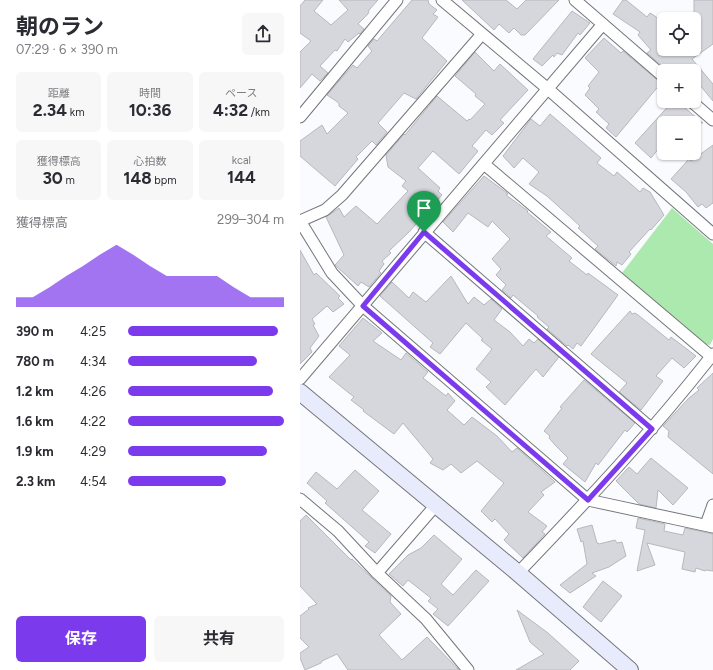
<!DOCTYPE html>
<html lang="ja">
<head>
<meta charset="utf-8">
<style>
  body { margin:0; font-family:Figtree,"Noto Sans JP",sans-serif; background:#f7f7f7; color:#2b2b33; height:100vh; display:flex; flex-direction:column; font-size:15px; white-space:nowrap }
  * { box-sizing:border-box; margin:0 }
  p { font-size:13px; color:#7c7c81 }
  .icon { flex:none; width:22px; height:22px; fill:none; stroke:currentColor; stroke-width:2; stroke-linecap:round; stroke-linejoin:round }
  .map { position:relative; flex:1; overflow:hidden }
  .sheet { display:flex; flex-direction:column; background:#fff; width:300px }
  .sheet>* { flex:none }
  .controls { position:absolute; left:357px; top:12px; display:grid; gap:8px }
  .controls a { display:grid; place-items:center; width:44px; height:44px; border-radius:6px; background:#fff; box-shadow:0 1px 3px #0004; font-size:20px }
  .pin { position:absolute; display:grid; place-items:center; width:34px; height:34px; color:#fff; margin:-41px -17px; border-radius:50% 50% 50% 0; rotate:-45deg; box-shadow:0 0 4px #0007 }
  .pin .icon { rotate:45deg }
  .round { display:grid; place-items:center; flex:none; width:42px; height:42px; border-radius:6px; background:#f7f7f7 }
  .headline { display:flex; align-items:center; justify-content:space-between; height:68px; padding:0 16px }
  h1 { font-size:22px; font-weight:700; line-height:30px }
  .stats { display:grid; grid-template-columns:repeat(3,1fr); gap:6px; height:68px; padding:4px 16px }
  .stats div { display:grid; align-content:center; border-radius:6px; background:#f7f7f7; text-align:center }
  .stats b { font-size:17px; font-weight:700 }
  .stats small { font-size:11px; font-weight:400 }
  .stats p { font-size:11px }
  .chart { height:112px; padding:8px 16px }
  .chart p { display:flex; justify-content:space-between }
  .chart svg { width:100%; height:72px; margin-top:4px; fill:#7c3aed; opacity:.7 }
  .action { display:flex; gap:8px; margin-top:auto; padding:8px 16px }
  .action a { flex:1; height:46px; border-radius:6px; background:#7c3aed; color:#fff; font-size:16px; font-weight:700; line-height:46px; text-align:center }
  .action a+a { background:#f7f7f7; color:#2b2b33 }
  ul { padding:0 16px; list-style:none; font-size:13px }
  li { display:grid; grid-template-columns:64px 48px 1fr; align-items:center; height:30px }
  li i { height:10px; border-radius:5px; background:#7c3aed }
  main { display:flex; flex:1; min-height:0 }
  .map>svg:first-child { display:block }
  .green { fill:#ace9ae }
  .building { fill:#d5d7dc; stroke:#b7b8bd }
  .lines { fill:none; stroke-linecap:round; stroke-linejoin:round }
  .street-casing { stroke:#74767a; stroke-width:13 }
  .secondary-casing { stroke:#74767a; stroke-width:18 }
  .street { stroke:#fff; stroke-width:11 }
  .secondary { stroke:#e7ebfc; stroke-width:16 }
  .route-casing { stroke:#fff; stroke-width:8 }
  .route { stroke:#7c3aed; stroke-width:5 }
</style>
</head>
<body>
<main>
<section class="sheet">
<div class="headline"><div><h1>朝のラン</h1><p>07:29 · 6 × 390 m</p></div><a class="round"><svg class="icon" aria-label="share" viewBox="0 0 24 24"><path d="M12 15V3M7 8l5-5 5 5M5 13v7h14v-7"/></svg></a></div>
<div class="stats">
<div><p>距離</p><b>2.34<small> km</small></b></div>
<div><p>時間</p><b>10:36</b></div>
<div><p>ペース</p><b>4:32<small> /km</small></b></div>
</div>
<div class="stats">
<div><p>獲得標高</p><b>30<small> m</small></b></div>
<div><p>心拍数</p><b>148<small> bpm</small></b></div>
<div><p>kcal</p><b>144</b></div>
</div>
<div class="chart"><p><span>獲得標高</span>299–304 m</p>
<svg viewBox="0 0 160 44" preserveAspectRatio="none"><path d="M0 44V38L10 38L20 32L30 25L40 19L50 12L60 6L70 12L80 19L90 25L100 25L110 25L120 25L130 32L140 38L150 38L160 38V44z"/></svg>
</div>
<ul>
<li><b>390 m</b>4:25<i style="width:96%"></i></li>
<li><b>780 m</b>4:34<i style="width:83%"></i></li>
<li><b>1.2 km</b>4:26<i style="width:93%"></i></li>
<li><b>1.6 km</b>4:22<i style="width:100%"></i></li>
<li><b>1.9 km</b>4:29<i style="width:89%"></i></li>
<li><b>2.3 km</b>4:54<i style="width:63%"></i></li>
</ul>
<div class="action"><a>保存</a><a>共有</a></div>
</section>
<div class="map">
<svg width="413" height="670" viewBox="0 0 413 670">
  <rect width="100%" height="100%" fill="#fafbff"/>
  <path class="green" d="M372,208L413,244V339L410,345L405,344L322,273Z"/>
  <path class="building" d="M5,0H23L14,11L31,25L48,10L39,0H78L69,10L68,14L58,24L64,29L60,34L59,33L48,42L45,39L37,51L35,50L20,66L28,73L20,81L12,74L0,88V52L11,41L0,33V6Z
    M112,0H128L129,4L137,10L133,14L138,17L122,38L147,61L116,99L104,93L78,123L87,132L76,145L72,141L56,157L58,159L35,186L0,156V141L22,125L27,134L48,113L39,106V103L27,95L53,65L57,68L72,51L68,46L74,39L77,41Z
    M162,0H206L217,9L226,0H259L225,35H221L214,28L209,33L199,24L194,30Z
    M323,0H326L347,17L350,13L355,16L364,24V49H394V0H413V44L392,59L413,84V101L394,78V71H368L347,53L351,50L338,35L340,32L313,14Z
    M272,11L290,23L280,35L278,33L262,55L257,53L254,57L253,55L242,66L233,59Z
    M304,38L321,53L323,51L361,83L316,137L306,128L309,124L296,112L299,109L285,95L290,88L288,86L299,72L285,58Z
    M175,52L194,71L200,64L228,90L200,120L204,123L192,135L186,130L172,146L178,151L159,174L133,151L118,168L140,188L138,191L142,195L109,232L89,251L91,253L82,261L84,264L79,271L81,273L69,287L61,282L58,286L35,265L44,255L26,217L39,208L44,217L56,206L77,224L108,191L102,186L106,181L88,167L86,155L104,134L105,135L137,96L167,121L169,119L170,120L185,104L175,96L176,94L155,76Z
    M373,101H384L387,107L385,108L403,123H364V142L351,158L335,143Z
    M250,114L301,158L297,163L314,176L317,172L340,192L343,188L350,192L364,215L351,230L350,229L329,252L331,254L322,265L317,262L316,266L295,249L298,246L278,228L280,226L247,196L229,184L239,172L223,158L214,168L203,156L231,119L240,126Z
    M413,145V203L406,208L402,204L398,207L386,192L371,179L389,159L391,161Z
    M184,176L207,193L208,194L206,195L228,211L227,212L251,232L246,236L272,258L269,261L287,275L288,273L318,295L281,346L277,343L273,349L268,345L267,346L247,329L249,327L237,317L238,316L213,295L211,298L202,290L206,285L196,275L201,269L192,259L210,239L192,221L188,227L168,213L153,232L143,222Z
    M0,250L14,275L16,273L40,296L38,298L44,304L33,312L27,306L12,319L15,324L13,325L19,336L10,348L12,352L0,364Z
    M151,276L168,304L174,297L184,305L191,299L202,309L194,320L210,332L223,346L229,339L234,343L238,339L259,357L243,377L236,369L205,405L186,387L191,382L176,369L192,349L181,340L183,339L166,323L140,354L130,347L133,343L80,296L92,282L109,298L113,292L126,302Z
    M330,311L332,314L335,313L338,315L369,340L371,337L396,356L384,368L372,358L356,376L363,381L341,410L319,392L327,383L291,354Z
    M63,318L82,333L73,341L101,360L106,353L128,372L123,378L146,396L148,393L155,401L147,410L164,425L172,417L197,436L212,452L217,448L255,482L241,492L244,495L228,512L247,526L242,532L245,534L223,558L204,540L209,534L195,519L192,522L181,511L204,483L177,461L161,473L151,464L143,470L130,463L133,459L103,423L94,434L63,411L64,410L51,400L54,397L29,377L50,355L39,346Z
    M413,373V474L368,437L369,431L363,426L389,398L399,390L397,388Z
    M284,380L335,423L327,432L325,430L298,465L296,463L285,482L263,464L268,458L256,446L249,438L250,436L244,431L262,408L260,407Z
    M351,458L388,488L373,505L358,490L356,508L339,504L316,481L329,467L337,474Z
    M55,470L79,491L62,510L91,534L75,553L65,546L69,542L25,503L27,501L7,483L16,472L37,489Z
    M6,515L51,560L52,559L91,596L90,602L101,614L79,635L102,660L127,637L159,670H48L37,654L22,661L21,663L5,670L0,658V653L9,647L0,638V616L9,609L8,608L17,604L0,586V521Z
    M338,518L365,524L364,531L383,535L385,528L413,534V571L405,570V571L396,568L395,572L382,569L385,552L347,543L355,565L337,571L345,530L336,528Z
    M292,525L297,543H298L299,544L315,540L317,543L322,542L326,556L309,567L292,573L296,576L270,593L260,585L287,564L283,541L281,542L277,529Z
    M134,535L162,559L141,584L153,595L176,570L189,581L148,626L133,614L138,609L128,601L131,598L108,580L103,586L89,574L108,555L121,548Z
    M303,581L322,596L301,622L283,607Z
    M217,610L248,633L279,661L270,670H216L244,654L230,642Z"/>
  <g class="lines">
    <defs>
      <path id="street" d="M142,0L248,89L413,234
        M275,0L364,77
        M391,101L413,120
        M0,117L97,0
        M184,164L413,358
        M0,221L32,273L63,306L288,500L413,527
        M0,221L25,210L42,195L182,34
        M124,232L352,429
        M0,379L303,24
        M0,499L38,531L77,573L126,619L168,670
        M406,525L413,505
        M77,573L136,505
        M218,573C286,502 353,431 413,354"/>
      <path id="secondary" d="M0,392L218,573L330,670"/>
    </defs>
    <use href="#street" class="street-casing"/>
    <use href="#secondary" class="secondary-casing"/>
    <use href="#street" class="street"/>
    <use href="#secondary" class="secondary"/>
  </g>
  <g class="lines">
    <defs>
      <path id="route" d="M124,232L352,429L288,500L63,306Z"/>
    </defs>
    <use href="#route" class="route-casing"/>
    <use href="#route" class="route"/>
  </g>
</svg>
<div class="controls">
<a><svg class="icon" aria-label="locate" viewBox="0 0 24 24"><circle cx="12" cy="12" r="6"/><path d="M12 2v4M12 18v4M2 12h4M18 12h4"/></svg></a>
<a>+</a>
<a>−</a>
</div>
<div class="pin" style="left:124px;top:232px;background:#1e9e55"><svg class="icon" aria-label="arrive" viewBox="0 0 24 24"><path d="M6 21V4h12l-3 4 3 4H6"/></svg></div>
</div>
</main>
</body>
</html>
